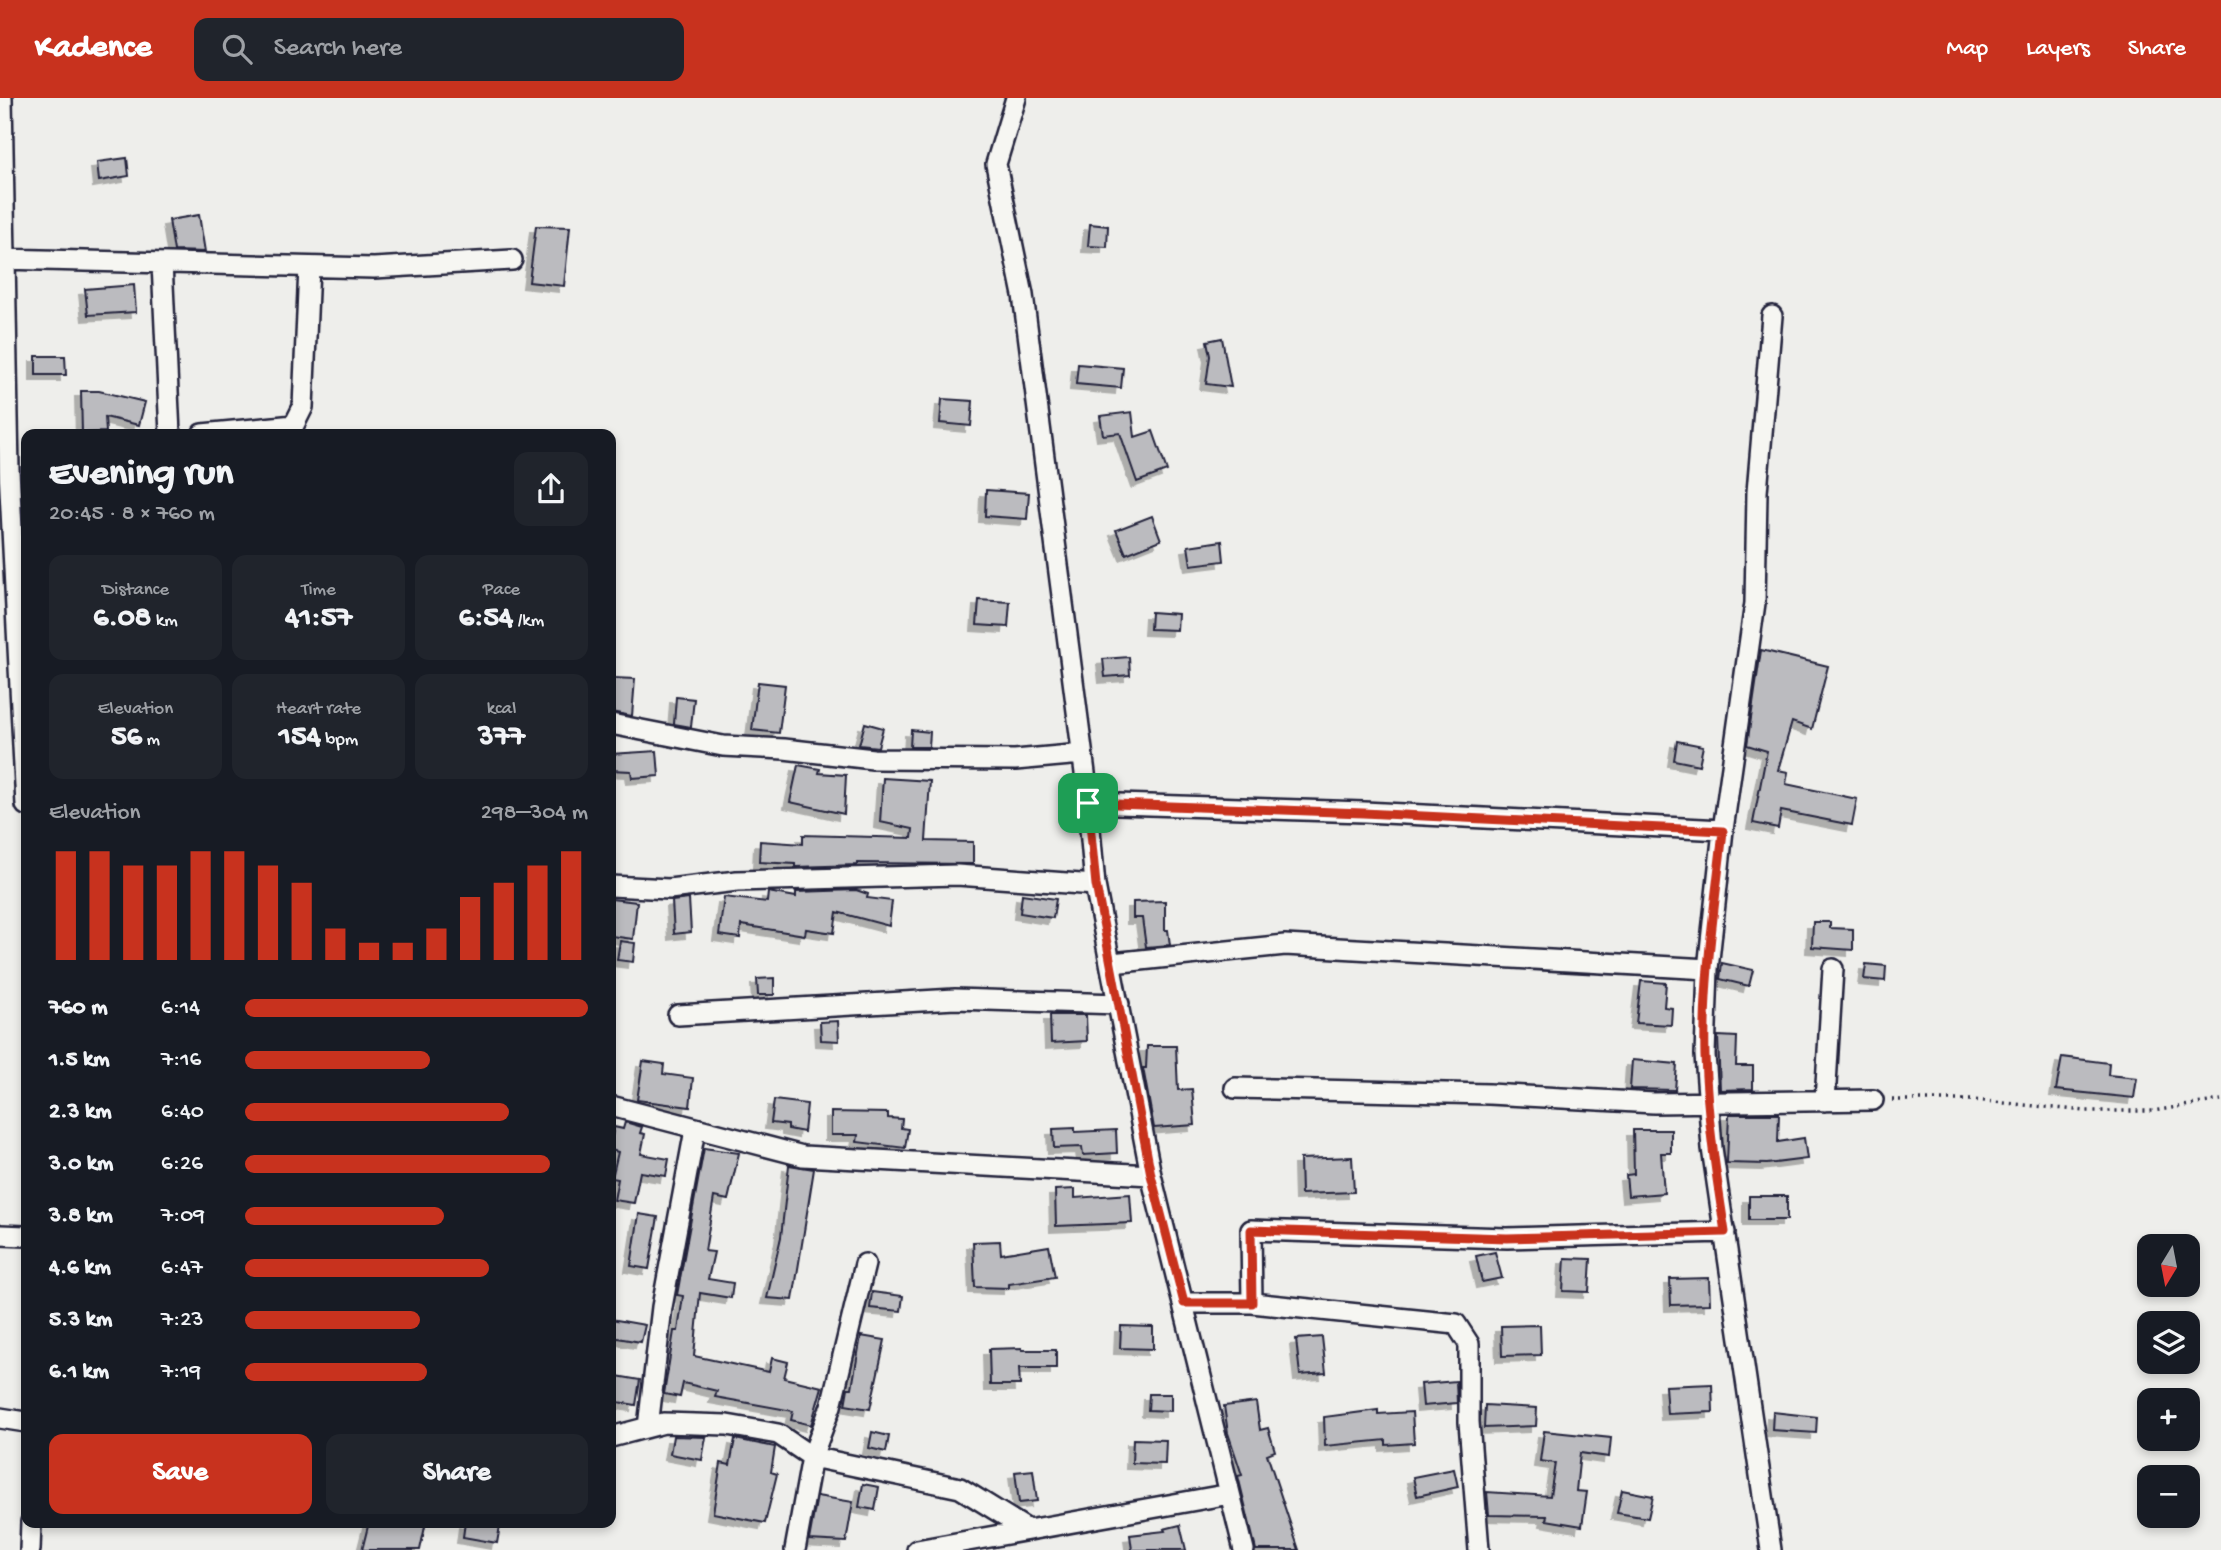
<!DOCTYPE html>
<html lang="en">
<head>
<meta charset="utf-8">
<style>
  body { margin:0; font-family:"Gochi Hand",sans-serif; background:#20242c; color:#f1f3f6; height:100vh; display:flex; flex-direction:column; font-size:26px; white-space:nowrap }
  * { box-sizing:border-box; margin:0 }
  p { font-size:23px; color:#9ea1a6 }
  .icon { flex:none; width:38px; height:38px; fill:none; stroke:currentColor; stroke-width:2; stroke-linecap:round; stroke-linejoin:round }
  .map { position:relative; flex:1; overflow:hidden }
  .sheet { position:absolute; left:21px; top:331px; width:595px; height:1099px; display:flex; flex-direction:column; background:#171b24; border-radius:14px; box-shadow:0 4px 10px #0003 }
  .sheet>* { flex:none }
  .needle { width:46px; rotate:190deg }
  .controls { position:absolute; left:2137px; top:1136px; display:grid; gap:14px }
  .controls a { display:grid; place-items:center; width:63px; height:63px; border-radius:14px; background:#171b24; box-shadow:0 4px 10px #0003; font-size:35px }
  .pin { position:absolute; display:grid; place-items:center; width:60px; height:60px; color:#fff; margin:-30px; border-radius:14px; box-shadow:0 4px 10px #0006 }
  .round { display:grid; place-items:center; flex:none; width:74px; height:74px; border-radius:14px; background:#20242c }
  .headline { display:flex; align-items:center; justify-content:space-between; height:119px; padding:0 28px }
  h1 { font-size:38px; font-weight:800; line-height:52px }
  .figures { display:grid; grid-template-columns:repeat(3,1fr); gap:10px; height:119px; padding:7px 28px }
  .figures div { display:grid; align-content:center; border-radius:14px; background:#20242c; text-align:center }
  .figures b { font-size:30px; font-weight:800 }
  .figures small { font-size:19px; font-weight:400 }
  .figures p { font-size:19px }
  .chart { height:196px; padding:14px 28px }
  .chart p { display:flex; justify-content:space-between }
  .chart svg { width:100%; height:126px; margin-top:7px; stroke:#c8321e; stroke-width:6 }
  .primary-button { display:flex; gap:14px; margin-top:auto; padding:14px 28px }
  .primary-button a { flex:1; height:80px; border-radius:14px; background:#c8321e; color:#fff; font-size:28px; font-weight:800; line-height:80px; text-align:center }
  .primary-button a+a { background:#20242c; color:#f1f3f6 }
  ul { padding:0 28px; list-style:none; font-size:23px }
  li { display:grid; grid-template-columns:112px 84px 1fr; align-items:center; height:52px }
  li i { height:18px; border-radius:9px; background:#c8321e }
  header { display:flex; align-items:center; gap:42px; box-sizing:border-box; height:98px; padding:0 35px; background:#c8321e; color:#fff }
  header strong { font-size:33px }
  nav { display:flex; gap:38px; margin-inline-start:auto; font-size:24px }
  .search { width:490px; height:63px; background:#20242c; display:flex; align-items:center; gap:18px; box-sizing:border-box; padding:0 24px; border-radius:14px; color:#9ea1a6; font-size:26px }
  .map>svg:first-child { display:block }
  .building { fill:#bbbbbf; stroke:#22223b; stroke-width:2; filter:url(#shadow) }
  .lines { fill:none; stroke-linecap:round; stroke-linejoin:round }
  .minor-casing { stroke:#22223b; stroke-width:24 }
  .path { stroke:#22223b; stroke-width:3.5; stroke-dasharray:2 5; stroke-linecap:butt }
  .minor { stroke:#f6f6f2; stroke-width:19 }
  .route-casing { stroke:#fff; stroke-width:14 }
  .route { stroke:#c8321e; stroke-width:9 }
</style>
</head>
<body>
<header>
<strong>Kadence</strong>
<div class="search"><svg class="icon" aria-label="search" viewBox="0 0 24 24"><circle cx="10" cy="10" r="6"/><path d="M15 15l6 6"/></svg>Search here</div>
<nav><a>Map</a><a>Layers</a><a>Share</a></nav>
</header>
<div class="map">
<svg width="2221" height="1452" viewBox="0 0 2221 1452">
  <defs>
    <filter id="shadow"><feDropShadow dx="-6" dy="6" stdDeviation="0" flood-color="#0004"/></filter>
  </defs>
  <rect width="100%" height="100%" fill="#eeeeeb"/>
  <filter id="ink" filterUnits="userSpaceOnUse"><feTurbulence type="fractalNoise" baseFrequency=".0143" numOctaves="2"/><feDisplacementMap in="SourceGraphic" scale="14" xChannelSelector="R" yChannelSelector="G"/><feConvolveMatrix kernelMatrix="1 2 1 2 8 2 1 2 1" color-interpolation-filters="sRGB"/></filter>
  <g filter="url(#ink)">
    <path class="building" d="M127,60L129,78L99,83L97,64Z
      M199,117L205,154L174,153L169,122Z
      M1090,126L1108,128L1107,149L1088,148Z
      M536,128L570,129L564,188L529,184Z
      M134,187L136,214L88,217L85,191Z
      M1222,240L1231,289L1206,286L1210,258L1207,243Z
      M36,258H65L66,277H36Z
      M1078,266L1123,270L1121,290L1076,286Z
      M81,293H99L145,304L139,327L105,319L106,334L82,335Z
      M942,301L973,303L971,328L940,325Z
      M1132,314L1135,339L1153,333L1167,373L1137,384L1120,335L1103,337L1100,318Z
      M986,392L1029,395L1027,421L985,418Z
      M1152,418L1161,442L1126,456L1116,432Z
      M1222,443L1224,463L1191,467L1188,448Z
      M979,502L1010,504L1008,529L977,527Z
      M1151,514L1178,516L1177,532L1150,531Z
      M1761,552L1828,568L1812,631L1792,624L1778,672L1788,674L1786,686L1857,701L1852,727L1781,713L1778,730L1753,725L1767,653L1747,647Z
      M1129,559L1130,577L1105,579L1103,561Z
      M613,580L635,581L632,618L611,614Z
      M758,584L785,587L779,635L752,632Z
      M676,599L694,601L691,629L674,626Z
      M865,625L883,630L878,649L859,647Z
      M911,632L930,634L929,649H910Z
      M1677,643L1703,648L1699,667L1674,662Z
      M657,653L659,678L632,680L631,673L611,672V656Z
      M798,667L820,671L819,675L846,677L844,716L790,704Z
      M883,680L930,683L926,743L973,744V766L857,765V767L795,769V766L759,764L760,743L803,746V737L912,740L913,731L880,724Z
      M856,792L868,796L867,800L892,803L889,828L837,814L834,835L806,831L805,837L741,827L740,840L719,837L724,799L767,804L768,794L796,799V794Z
      M1022,796L1056,801L1053,820L1020,815Z
      M611,801L637,804L633,841L611,838Z
      M689,801L691,834L674,836L672,803Z
      M1165,803V832H1168L1170,847L1146,849L1142,820H1133V804Z
      M1813,824H1830V830L1853,831V852L1812,849Z
      M620,843L635,845L633,864L617,862Z
      M1722,865L1753,872L1749,888L1720,881Z
      M1866,866L1886,868L1885,883L1864,881Z
      M774,880V897H758L757,881Z
      M1641,883L1666,885L1664,909L1672,910L1671,927L1636,925Z
      M1050,917H1086L1087,943L1051,945Z
      M838,923L839,943L821,942L820,924Z
      M1718,938L1737,939L1736,968H1753V991L1720,992Z
      M1147,948H1176L1178,992L1192,991L1195,1027L1154,1030L1143,970H1146Z
      M2062,959L2109,965L2108,977L2137,980L2134,1000L2056,992Z
      M1632,962L1677,966L1675,992L1630,991Z
      M643,963L664,966L663,976L693,980L690,1009L637,1002Z
      M774,1002L807,1006L804,1034L788,1031V1027L771,1025Z
      M831,1014L888,1015V1020L902,1021L901,1030L908,1031L905,1050L857,1044L858,1037H831Z
      M1729,1016H1779L1778,1044L1804,1040L1807,1061L1767,1066L1727,1065Z
      M625,1024L642,1029L640,1035L645,1036L641,1056L669,1061L666,1078L640,1074L634,1105L614,1102L618,1081L612,1080L618,1054L611,1052V1043L614,1029L623,1031Z
      M1075,1030V1034L1116,1032L1117,1055L1083,1057L1082,1049L1054,1050L1053,1031Z
      M1633,1032H1671V1055H1661L1664,1095L1628,1098L1626,1077L1634,1076Z
      M704,1050L739,1055L728,1102L714,1099L705,1153L714,1154L708,1181L733,1185L731,1200L700,1195L694,1258L769,1274L772,1260L788,1264L784,1280L822,1289L811,1327L791,1322L793,1313L715,1299L717,1293L683,1285L680,1299L664,1296L674,1233H678L683,1198L677,1197Z
      M1352,1059L1354,1094L1301,1096L1300,1061Z
      M789,1067L814,1071L793,1202L767,1200L781,1139Z
      M1075,1091V1100L1130,1096L1132,1125L1056,1128L1055,1092Z
      M1749,1098H1787V1122H1749Z
      M639,1116L658,1119L649,1171L631,1168Z
      M1000,1143L1001,1156L1049,1148L1055,1179L1009,1186V1190L975,1189L973,1144Z
      M1495,1154L1502,1180L1482,1184L1476,1158Z
      M1565,1160L1591,1161L1589,1194L1563,1193Z
      M1709,1180L1710,1206L1671,1207L1670,1181Z
      M872,1194L903,1198L901,1213L870,1210Z
      M611,1221L645,1227L641,1244L611,1239Z
      M1540,1227L1541,1257L1502,1258L1501,1228Z
      M1121,1228L1153,1229V1251L1120,1250Z
      M861,1238L885,1242L870,1311L845,1307L848,1290H852Z
      M1322,1239L1326,1275L1300,1277L1296,1241Z
      M1022,1250V1252H1056V1270H1019L1020,1287H990L989,1251Z
      M611,1277L640,1282L636,1307L611,1303Z
      M1456,1283L1457,1305L1423,1308L1421,1286Z
      M1712,1286L1713,1314L1667,1316L1665,1288Z
      M1149,1296H1171V1313L1148,1312Z
      M1256,1304L1260,1332L1268,1330L1275,1353L1267,1356L1299,1452H1256L1238,1378L1242,1377L1228,1335L1224,1308Z
      M1485,1307L1537,1310L1536,1328L1484,1330Z
      M1378,1312V1316L1412,1314L1414,1345L1386,1347V1342L1325,1348L1324,1319Z
      M1773,1314L1817,1319L1816,1335L1772,1332Z
      M1544,1333L1611,1340L1609,1359L1580,1355L1576,1393L1587,1394L1582,1428L1546,1422L1547,1418L1489,1417L1487,1394L1550,1398L1555,1365L1540,1363Z
      M872,1334L889,1338L886,1354L869,1350Z
      M673,1338L706,1339L702,1362L670,1356Z
      M735,1341L775,1349L771,1374L777,1376L765,1425L713,1415L721,1365L730,1367Z
      M1133,1341L1166,1342L1165,1366L1132,1365Z
      M1454,1371L1458,1389L1417,1398L1413,1379Z
      M1033,1372L1037,1403L1019,1405L1015,1374Z
      M863,1386L879,1389L875,1412L859,1409Z
      M1622,1392L1653,1398L1648,1420L1617,1415Z
      M817,1398L853,1404L846,1444L809,1442Z
      M369,1424H426L420,1452H362Z
      M465,1424L500,1428L497,1445L463,1439Z
      M1180,1427L1186,1452H1132L1130,1437L1165,1433L1164,1431Z"/>
    <g class="lines">
      <defs>
        <path id="minor" d="M2,0L9,372L26,707
          M1016,0L996,66L1023,197L1085,675L1095,787L1151,1077L1244,1452
          M0,161L374,170L512,162
          M162,165L170,336
          M202,336L294,327L303,309L309,169
          M611,626L723,648L784,651L873,661L1015,662L1082,656
          M1088,705L1364,714L1723,732
          M611,788L669,791L737,783L957,777L1095,787
          M1112,865L1285,847L1708,871
          M678,917L955,901L1119,906
          M1235,990L1489,996L1654,1005L1873,1002
          M1825,1003L1833,871
          M611,1008L803,1058L1151,1077
          M0,1137L26,1138
          M1184,1205H1252L1456,1226L1469,1246V1324L1479,1452
          M1252,1205L1251,1132L1507,1140L1725,1134
          M0,1320L26,1324
          M648,1329L662,1209L695,1032
          M611,1339L664,1325L727,1327L778,1336L812,1359L960,1390L1028,1432
          M30,1452L31,1424
          M795,1452L812,1359L831,1308L865,1166
          M917,1452L1230,1396
          M1771,1452L1712,1050L1705,957L1708,871L1723,732L1755,505L1757,394L1772,218"/>
      </defs>
      <use href="#minor" class="minor-casing"/>
      <path class="path" d="M1892,1002H1974L2086,1013H2153L2221,1002"/>
      <use href="#minor" class="minor"/>
    </g>
  </g>
  <g class="lines" filter="url(#ink)">
    <defs>
      <path id="route" d="M1088,705L1363,715L1723,733C1715,807 1703,883 1705,958C1707,1017 1716,1076 1725,1134L1507,1140L1251,1132L1252,1205H1184L1151,1077L1096,787Z"/>
    </defs>
    <use href="#route" class="route-casing"/>
    <use href="#route" class="route"/>
  </g>
</svg>
<div class="controls">
<a><svg class="needle" viewBox="-14 -14 28 28"><path d="M0-13l5 13h-10z" fill="#e53935"/><path d="M0 13l5-13h-10z" fill="#9ea1a6"/></svg></a>
<a><svg class="icon" aria-label="layers" viewBox="0 0 24 24"><path d="M12 4l9 5-9 5-9-5zM3 14l9 5 9-5"/></svg></a>
<a>+</a>
<a>−</a>
</div>
<div class="pin" style="left:1088px;top:705px;background:#1e9e55"><svg class="icon" aria-label="arrive" viewBox="0 0 24 24"><path d="M6 21V4h12l-3 4 3 4H6"/></svg></div>
<section class="sheet">
<div class="headline"><div><h1>Evening run</h1><p>20:45 · 8 × 760 m</p></div><a class="round"><svg class="icon" aria-label="share" viewBox="0 0 24 24"><path d="M12 15V3M7 8l5-5 5 5M5 13v7h14v-7"/></svg></a></div>
<div class="figures">
<div><p>Distance</p><b>6.08<small> km</small></b></div>
<div><p>Time</p><b>41:57</b></div>
<div><p>Pace</p><b>6:54<small> /km</small></b></div>
</div>
<div class="figures">
<div><p>Elevation</p><b>56<small> m</small></b></div>
<div><p>Heart rate</p><b>154<small> bpm</small></b></div>
<div><p>kcal</p><b>377</b></div>
</div>
<div class="chart"><p><span>Elevation</span>298–304 m</p>
<svg viewBox="0 0 160 44" preserveAspectRatio="none"><path d="M5 44V6M15 44V6M25 44V11M35 44V11M45 44V6M55 44V6M65 44V11M75 44V17M85 44V33M95 44V38M105 44V38M115 44V33M125 44V22M135 44V17M145 44V11M155 44V6"/></svg>
</div>
<ul>
<li><b>760 m</b>6:14<i style="width:100%"></i></li>
<li><b>1.5 km</b>7:16<i style="width:54%"></i></li>
<li><b>2.3 km</b>6:40<i style="width:77%"></i></li>
<li><b>3.0 km</b>6:26<i style="width:89%"></i></li>
<li><b>3.8 km</b>7:09<i style="width:58%"></i></li>
<li><b>4.6 km</b>6:47<i style="width:71%"></i></li>
<li><b>5.3 km</b>7:23<i style="width:51%"></i></li>
<li><b>6.1 km</b>7:19<i style="width:53%"></i></li>
</ul>
<div class="primary-button"><a>Save</a><a>Share</a></div>
</section>
</div>
</body>
</html>
